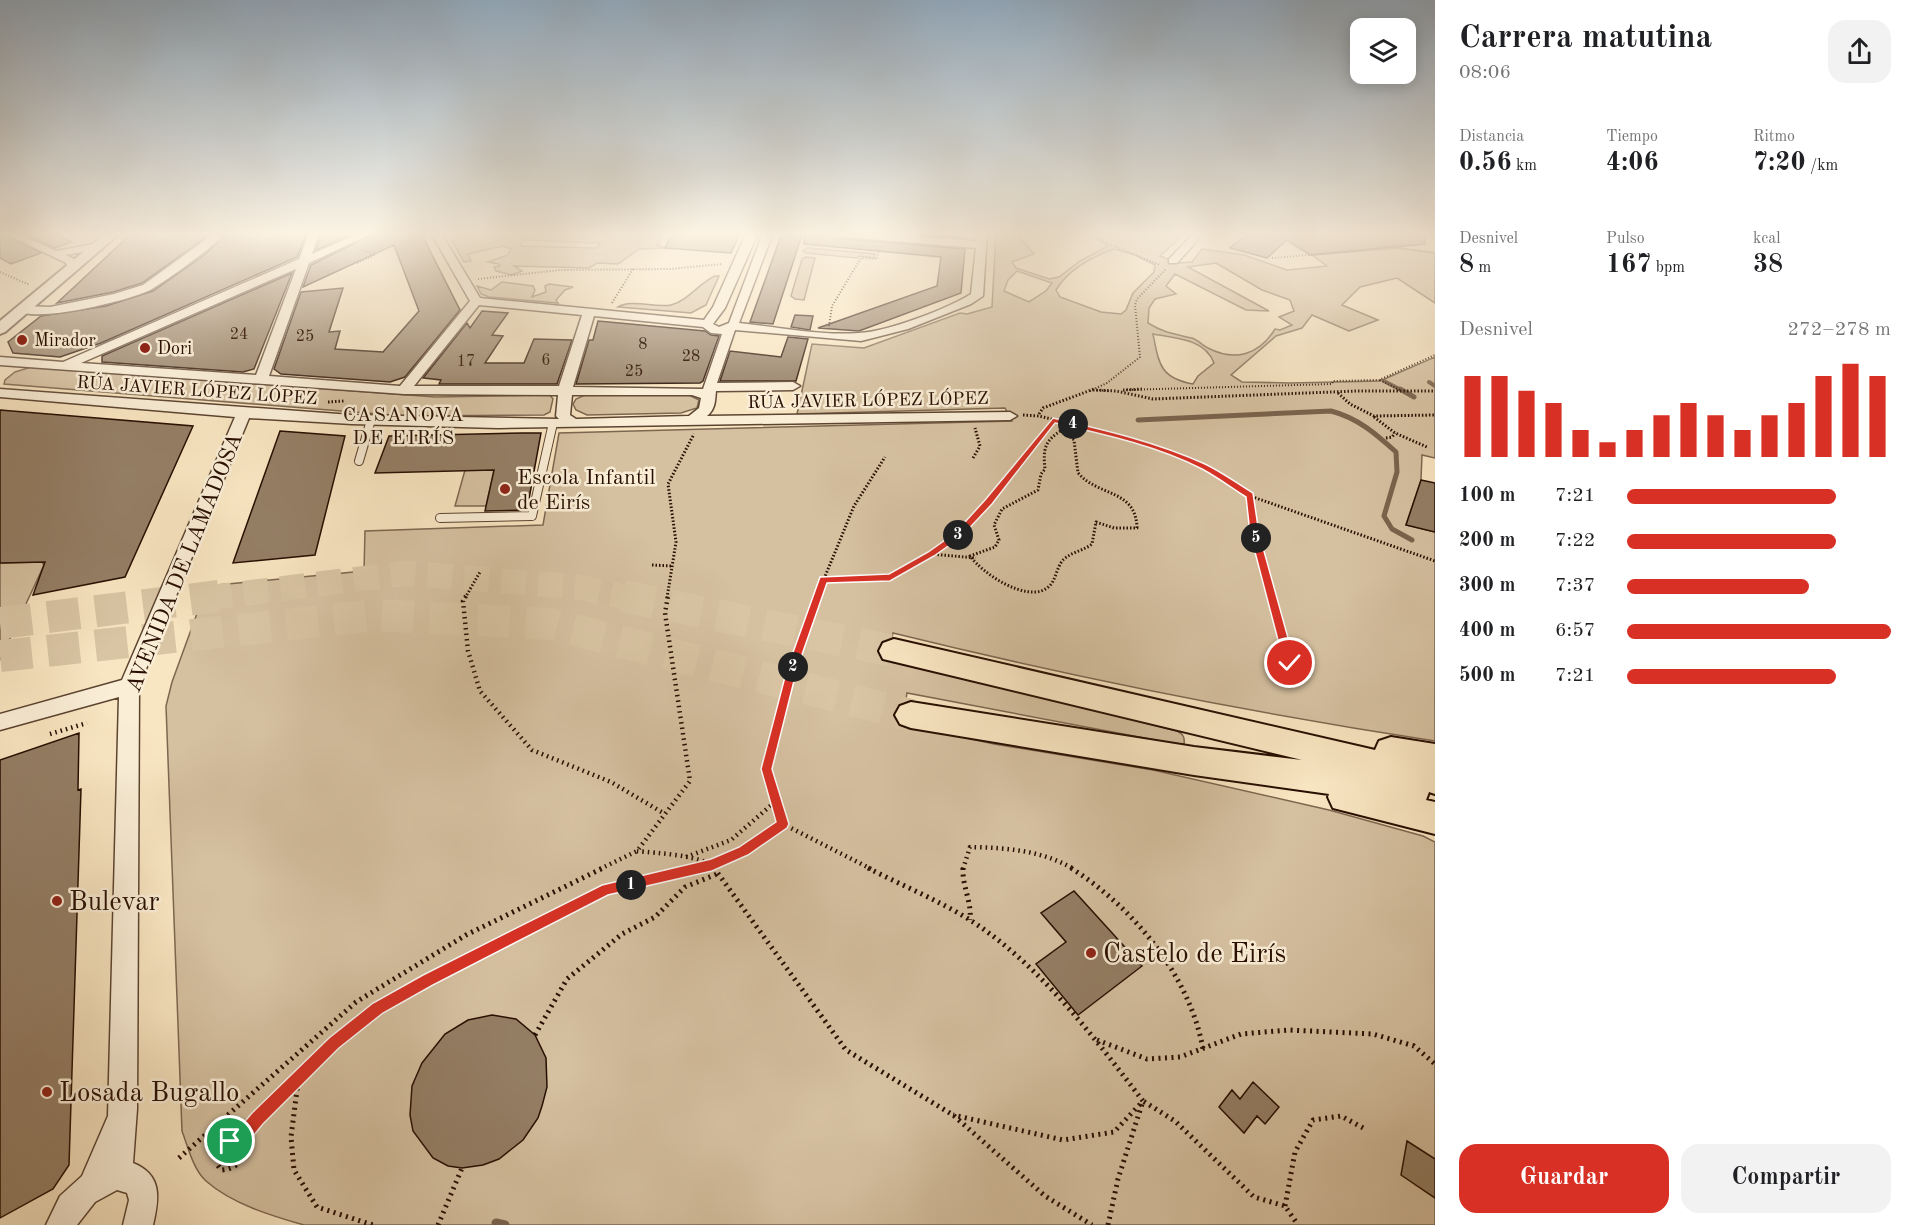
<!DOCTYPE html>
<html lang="es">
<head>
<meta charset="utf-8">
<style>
  body { margin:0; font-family:"Old Standard TT",serif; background:#f2f2f2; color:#202124; height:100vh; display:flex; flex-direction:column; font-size:22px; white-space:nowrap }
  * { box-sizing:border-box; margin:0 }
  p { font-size:20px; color:#757577 }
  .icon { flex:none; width:33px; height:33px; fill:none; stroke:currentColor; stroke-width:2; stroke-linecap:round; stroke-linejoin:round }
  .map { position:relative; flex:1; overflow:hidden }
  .side { display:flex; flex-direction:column; background:#fff; width:480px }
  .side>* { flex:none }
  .fabs { position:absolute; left:1350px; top:18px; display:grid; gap:12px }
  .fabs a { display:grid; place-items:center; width:66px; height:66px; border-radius:12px; background:#fff; box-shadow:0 3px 15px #0003; font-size:30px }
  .pin { position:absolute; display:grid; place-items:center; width:51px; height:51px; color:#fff; margin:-26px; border:3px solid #fff; border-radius:50%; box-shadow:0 2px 6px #0007 }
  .km { position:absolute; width:30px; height:30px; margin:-15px; border-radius:50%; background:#222; color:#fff; font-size:16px; line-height:30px; text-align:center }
  .round { display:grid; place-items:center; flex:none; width:63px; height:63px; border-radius:18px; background:#f2f2f2 }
  .head { display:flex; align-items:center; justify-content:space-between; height:102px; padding:0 24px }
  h1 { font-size:33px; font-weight:800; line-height:45px }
  .stats { display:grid; grid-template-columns:repeat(3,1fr); gap:9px; height:102px; padding:6px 24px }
  .stats div { display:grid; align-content:center }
  .stats b { font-size:26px; font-weight:800 }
  .stats small { font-size:16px; font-weight:400 }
  .stats p { font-size:16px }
  .chart { height:168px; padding:12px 24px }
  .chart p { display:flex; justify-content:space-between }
  .chart svg { width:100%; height:108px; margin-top:6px; stroke:#d93025; stroke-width:6 }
  .action { display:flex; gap:12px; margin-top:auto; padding:12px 24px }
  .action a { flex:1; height:69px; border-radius:18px; background:#d93025; color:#fff; font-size:24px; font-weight:800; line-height:69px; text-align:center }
  .action a+a { background:#f2f2f2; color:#202124 }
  ul { padding:0 24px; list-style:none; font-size:20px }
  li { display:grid; grid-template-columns:96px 72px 1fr; align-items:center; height:45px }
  li i { height:15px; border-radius:8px; background:#d93025 }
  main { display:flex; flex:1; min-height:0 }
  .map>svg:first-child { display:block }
  .green { fill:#d5c0a0; stroke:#7e6750; stroke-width:1.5; fill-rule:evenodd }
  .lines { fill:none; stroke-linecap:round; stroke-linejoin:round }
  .stream-far2 { stroke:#7a634d; stroke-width:4 }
  .stream-far1 { stroke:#7a634d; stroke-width:5 }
  .stream { stroke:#7a634d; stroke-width:9 }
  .building { fill:#947e65; stroke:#280e01; stroke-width:1.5 }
  .primary-tunnel-far1 { stroke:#d9c5a4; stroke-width:25; stroke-dasharray:25 12; stroke-linecap:butt }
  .primary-tunnel { stroke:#d9c5a4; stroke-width:32; stroke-dasharray:32 16; stroke-linecap:butt }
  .service-casing { stroke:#5c4431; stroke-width:10 }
  .minor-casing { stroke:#5c4431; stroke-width:3 }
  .tertiary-casing { stroke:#5c4431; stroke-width:4 }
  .primary-casing { stroke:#280e01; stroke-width:4 }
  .path-far3 { stroke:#280e01; stroke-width:2; stroke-dasharray:1 2; stroke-linecap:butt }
  .path-far2 { stroke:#280e01; stroke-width:3; stroke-dasharray:1.5 2; stroke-linecap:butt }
  .path-far1 { stroke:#280e01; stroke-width:4.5; stroke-dasharray:1.5 4; stroke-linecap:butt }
  .path { stroke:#280e01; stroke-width:5; stroke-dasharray:2 4.5; stroke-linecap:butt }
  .service { stroke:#faeed7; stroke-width:8 }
  .minor { fill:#faeed7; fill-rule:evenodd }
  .tertiary { fill:#faeed7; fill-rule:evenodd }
  .primary { fill:#f8e5c1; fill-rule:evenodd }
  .route { fill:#d93025; stroke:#fff; stroke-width:1.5 }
  .poi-dot { fill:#8f2418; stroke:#faeed7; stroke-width:2 }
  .labels { text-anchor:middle; stroke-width:5; stroke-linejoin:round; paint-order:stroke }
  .far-number-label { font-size:16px; fill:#432a1a }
  .far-poi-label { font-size:18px; fill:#280e01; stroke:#faeed7; text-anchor:start }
  .far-street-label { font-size:18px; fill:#280e01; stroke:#faeed7 }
  .far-neighbourhood-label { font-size:20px; letter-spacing:1.5px; fill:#280e01; stroke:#faeed7 }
  .poi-label { font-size:22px; fill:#280e01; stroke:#faeed7; text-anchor:start }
  .street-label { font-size:22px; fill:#280e01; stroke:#faeed7 }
  .near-poi-label { font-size:27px; fill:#280e01; stroke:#faeed7; text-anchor:start }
</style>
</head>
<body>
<main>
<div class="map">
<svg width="1435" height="1225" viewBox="0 0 1435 1225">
  <rect width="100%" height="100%" fill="#f8e5c1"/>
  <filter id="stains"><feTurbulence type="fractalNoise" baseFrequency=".00333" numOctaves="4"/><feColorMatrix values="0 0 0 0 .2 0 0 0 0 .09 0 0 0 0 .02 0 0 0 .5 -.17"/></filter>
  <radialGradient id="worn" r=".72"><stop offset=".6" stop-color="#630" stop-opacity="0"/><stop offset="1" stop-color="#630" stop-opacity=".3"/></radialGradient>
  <path class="green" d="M466,233H663L657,245L665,248L639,249L618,264L597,263L589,268L514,266L522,271L512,275L496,271L494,267L500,266L499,264L488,262L508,255L511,249L503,246L468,254L471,261L464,262L452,241ZM523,240L599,243H600L597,248L520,246Z
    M996,233H1016L1034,254L1012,262L1016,268L1049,279L1059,277L1080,261L1108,246L1087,233H1185L1160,256L1177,263L1192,262L1202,249L1244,255L1287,270L1327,266L1312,255L1401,248L1435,253V303L1397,278L1360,287L1342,305L1378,320L1349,331L1312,315L1302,328L1276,336L1231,375L1242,382L1290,383L1380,381L1435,357V458L1422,455L1421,480L1406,525L1435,532V741C1252,713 1072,677 893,633L887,657L1177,731C1183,734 1185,737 1184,744H1176L907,693L902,724L994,744L1153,770L1329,810L1423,836L1435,842V1225H304C272,1216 232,1204 206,1181C193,1169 188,1147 182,1131L166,706L172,682L207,586L364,571L365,531L543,525L559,433L1012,421L1005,408L797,414L812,344L864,348L960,313L967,314L992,307ZM1114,249L1135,255L1155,265L1154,272L1133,293L1126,310L1121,314L1101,312L1060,297L1056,290C1068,270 1092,257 1114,249ZM1216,263L1262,290L1290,300L1294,311L1279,317L1292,325L1280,330L1275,329C1259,355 1235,362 1208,348C1202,345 1198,340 1192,338C1174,334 1164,333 1148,323L1149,308L1155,299L1176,294L1166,286L1175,274L1246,310L1269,311L1188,267ZM1017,271L1052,283L1046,291L1029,302L1004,291L1008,280ZM1153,334C1176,338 1205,339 1214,363L1198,376L1193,384C1160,378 1159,364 1153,334Z
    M807,248H809L875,254L874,258L859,256L857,258L806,253L803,251Z
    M806,257L815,258L804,300L795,299L791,296L802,259Z
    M715,276H719L706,305L691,313L618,307C631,299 655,308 671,305C689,300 699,283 715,276Z
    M502,282L533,286L535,290L532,297L546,292L545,286L549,284L573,287L565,290L556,300L558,303L489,297L481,294L477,286L491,290Z
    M31,367L435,397L550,395L553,399L550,412L544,415L404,416L4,384L5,380L15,372Z
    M685,393L699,400L697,408L681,413L587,415L576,410L573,404L576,399L585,395Z
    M499,451L486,506H455L470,452Z
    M42,562L44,565L0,660V563Z"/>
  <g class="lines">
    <path class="stream-far2" d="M1384,381L1403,391
      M1429,382L1435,386"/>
    <path class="stream-far1" d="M1400,389L1414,397
      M1138,420L1331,411C1358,418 1376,434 1396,452L1397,472L1384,516L1392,529L1412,540"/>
    <path class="stream" d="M496,1223L505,1225"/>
  </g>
  <path class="building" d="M0,233H2L41,253L11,264L0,258Z
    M22,233H51L72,242L55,248Z
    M132,233H212L142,283L113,292L57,303Z
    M228,233H307L297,257L101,343L60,357L13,353L8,342L41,316L106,306L153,291L203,256Z
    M321,233H355L316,250Z
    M375,233H421L460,310L405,377L390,382L281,374L274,369L301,292L343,288L329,332L340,331L335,349L383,352L419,311L394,245L303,287L311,265Z
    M672,233H740L731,253L665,248Z
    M782,233L802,235L773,324L750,322Z
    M804,233H828L835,238L965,249L961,293L859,331L818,328L937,286L941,257L804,244Z
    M897,233H966V238Z
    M1248,233H1425V244L1310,255L1287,240L1267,258L1230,248Z
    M292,273L254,369L243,372L102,362V356Z
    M482,311L508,313L492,335L503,336L485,363H524L534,339L572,340L557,384H439L441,380L423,378L467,323L470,328Z
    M795,315L813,316L810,330L791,327Z
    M598,321L705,331L711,335L719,336L703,381L700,383L576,384L589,340H593Z
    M788,337L808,339L796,381H720L730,351L781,357Z
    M0,410L193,426L125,577L33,595L45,562L0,563Z
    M280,431L345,436L315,555L233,563Z
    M523,433H541L527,510L485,511L494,470L375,473L389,436Z
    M1421,480L1435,483V532L1406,525Z
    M79,733L78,790L81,789L69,1165L53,1189L0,1218V760Z
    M1074,891L1142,966L1078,1015L1036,964L1066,942L1041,913Z
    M492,1015L516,1019L535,1035L546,1058L547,1087L542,1106L538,1118L523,1140L499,1159L483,1165L462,1168L448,1166L433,1158L413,1131L410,1115L412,1086L422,1063L445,1034L468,1020Z
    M1253,1082L1279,1107L1265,1124L1257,1116L1244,1133L1219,1107L1232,1090L1240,1099Z
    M1407,1141L1435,1159V1198L1401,1175Z"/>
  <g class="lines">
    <path class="primary-tunnel-far1" d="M207,598L407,573L578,587L630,598"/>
    <path class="primary-tunnel" d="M623,596L894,651
      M0,623L219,596
      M0,656L376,615L551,624L911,715"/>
    <defs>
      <path id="service" d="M359,461L371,420
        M440,518L532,516L553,423"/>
      <path id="minor" d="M4,233H17L56,251L99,243L104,246L99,249L66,255L74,259L79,268L74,271L70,270L66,263Z
        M215,233H226C213,247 170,278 152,289C133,300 34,324 18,310L24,306L50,307L114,294L143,285Z
        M309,233H319L312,254L360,233H373L309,263L269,376L400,386L470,301L431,233H441L480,298L704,320L713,307L745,236L747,233H758L725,308L713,324L719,327L729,323L763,233H773L739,323C778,327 820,336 859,333C887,332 947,309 971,294L976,248L835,236L830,233H870L976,241L977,233H987L983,296L971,304L908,329L861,341L735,330L717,383L793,382L800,386L793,390L716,391C715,399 716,409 707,416L1010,412L1017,416L1010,420L498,428L352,424L249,418L139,686L137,1109L133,1163C163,1175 159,1199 153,1225H123L129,1200L127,1193L117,1190L95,1202L77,1225H46L60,1196L82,1176L108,1116L119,697L0,730V714L122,680L235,417L0,397V389L352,415L559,419L556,416L558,395L404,394L0,365V357L63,362L299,259ZM296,269L256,375L81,363ZM479,305L582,315L559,386H414ZM594,316L703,327L711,333L722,334L703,389L573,387ZM572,395H692L701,398L699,408L689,416L576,419L570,415Z
        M1194,233H1204L1177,263H1169V259Z"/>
      <path id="tertiary" d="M106,233H120L5,332L0,334V321Z"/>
      <path id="primary" d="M894,639L1375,750L1379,741L1391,737L1435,744V794L1429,792L1426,800L1435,802V834L1333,808L1328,797L1329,794L1194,775L911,728L900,724L895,715L900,706L911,702L1194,747L1302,760L883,659L879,651L883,643Z"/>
    </defs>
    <use href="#service" class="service-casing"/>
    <use href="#minor" class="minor-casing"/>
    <use href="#tertiary" class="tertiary-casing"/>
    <use href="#primary" class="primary-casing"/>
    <path class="path-far3" d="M1090,233L1109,244L1160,265
      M454,237L461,233
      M1272,258L1358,251L1383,246L1435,253
      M357,263L375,255L360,249
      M0,272L30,285
      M478,279L560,270L670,269L722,264
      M612,303L633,269
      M829,326L832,306L861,258L877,259L879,249
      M1380,380L1400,390
      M1093,390L1114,391
      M1123,390L1332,384L1333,381L1379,380L1435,355
      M1090,391L1107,383L1140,357L1135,305L1137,299L1166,269"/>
    <path class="path-far2" d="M1093,390L1116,391L1153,399L1357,391H1435
      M1123,390L1144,389
      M1338,393L1350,404L1374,416L1435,415
      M328,402L344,401
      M1039,414L1043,408L1094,389
      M1023,415L1039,416L1116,435L1168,452L1209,469L1253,497L1435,561
      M1374,417L1395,433L1427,447
      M1061,423L1062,430
      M1062,430L1074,440L1078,473C1099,497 1136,489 1137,528H1114L1096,522L1092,544C1083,551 1071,552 1063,560C1056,568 1056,582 1047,588C1026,603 982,573 970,556L995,547L999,540L994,525L1002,509L1038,490L1041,474L1045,469C1043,450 1044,441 1062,430Z
      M1386,438L1392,437L1395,433
      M973,458L980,446L975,428
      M1250,496L1255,533L1272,598
      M931,554L958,535L989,502L1053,420
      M652,565L672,566
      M824,579L854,506L885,457
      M465,598L480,572
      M667,598L676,542L668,484L694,434
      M817,598L823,580L890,578L931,554L976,558"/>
    <path class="path-far1" d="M466,596L463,601L468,651L480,691L532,750L611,782L665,814
      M817,596L792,670L766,769L783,824L871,869
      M1272,596L1290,663
      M50,734L87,723
      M637,851C655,853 705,855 715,869
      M686,857L731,840L776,801
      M600,869L637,851L690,781L665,613L668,596
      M695,869C729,861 755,844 783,824
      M963,869L970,847C1008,848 1040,850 1074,869"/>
    <path class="path" d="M714,868L846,1050L953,1115L1045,1196L1092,1225
      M868,868C901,885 938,900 970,920C1040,965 1093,1036 1143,1101L1114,1132L1063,1140L953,1115
      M963,868C962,886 972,902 970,920
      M1071,868C1133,907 1190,976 1203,1049
      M535,1035L567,979L622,934L655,917L685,887L717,874
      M1097,1040L1147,1059L1180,1057L1241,1034L1289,1030L1373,1034L1414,1046L1435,1064
      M298,1082L291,1137L294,1170L317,1207L373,1225
      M235,1139L244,1146C244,1161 236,1169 221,1170L217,1164C217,1151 224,1144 235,1139Z
      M239,1140L258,1118L334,1043L378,1008L428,980L607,890L701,868
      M179,1158L356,1002L466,935L603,868
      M1285,1206L1295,1152L1313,1120L1341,1116L1367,1130
      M438,1225L462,1168
      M1108,1225L1118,1179L1143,1101L1175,1121L1254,1197L1285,1206L1298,1225"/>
    <use href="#service" class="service"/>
    <use href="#minor" class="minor"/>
    <use href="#tertiary" class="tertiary"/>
    <use href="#primary" class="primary"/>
  </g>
  <linearGradient id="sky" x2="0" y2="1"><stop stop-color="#92aabe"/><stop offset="0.58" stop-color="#fcf3e3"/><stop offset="1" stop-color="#fcf3e3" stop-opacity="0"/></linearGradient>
  <rect width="1435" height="404" fill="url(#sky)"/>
  <path class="route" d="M1053,418C1105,430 1156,442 1205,464C1222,472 1238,484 1253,493L1259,533L1295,663L1293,666L1290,667L1284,663L1250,533L1246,497C1232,488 1217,477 1202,469C1158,446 1103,434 1055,423L992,504L961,537L934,556L890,581L827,583L797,669L772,769L789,824L787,828L748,855L712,871L608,895L433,985L383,1013L339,1048L263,1124L245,1146L230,1149L225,1147L222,1141L225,1136L235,1133L252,1113L329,1038L373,1003L423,975L602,885L711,859L739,847L776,822L761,769L787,669L820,577L889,574L928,552L955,533L985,500Z"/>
  <g class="poi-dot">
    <circle cx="22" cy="340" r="6"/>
    <circle cx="145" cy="348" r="6"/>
    <circle cx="505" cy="489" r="6"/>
    <circle cx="57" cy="901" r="6"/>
    <circle cx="1091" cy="953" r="6"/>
    <circle cx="47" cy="1092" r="6"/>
  </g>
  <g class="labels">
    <g class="far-number-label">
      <text x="239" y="339">24</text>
      <text x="305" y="341">25</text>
      <text x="643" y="349">8</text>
      <text x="691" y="361">28</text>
      <text x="546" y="365">6</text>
      <text x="466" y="366">17</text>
      <text x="634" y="376">25</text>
    </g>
    <g class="far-poi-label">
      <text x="34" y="346">Mirador</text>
      <text x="157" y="354">Dori</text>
    </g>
    <g class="far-street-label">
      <text transform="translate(197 390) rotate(4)" y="6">RÚA JAVIER LÓPEZ LÓPEZ</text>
      <text transform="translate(868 400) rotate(-1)" y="6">RÚA JAVIER LÓPEZ LÓPEZ</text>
    </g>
    <g class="far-neighbourhood-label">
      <text x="404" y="421">CASANOVA<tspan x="404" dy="23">DE EIRÍS</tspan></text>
    </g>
    <g class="poi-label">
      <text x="517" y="484">Escola Infantil<tspan x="517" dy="25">de Eirís</tspan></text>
    </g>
    <g class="street-label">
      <text transform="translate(183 562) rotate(-68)" y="8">AVENIDA DE LAMADOSA</text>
    </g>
    <g class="near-poi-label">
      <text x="69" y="910">Bulevar</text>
      <text x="1103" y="962">Castelo de Eirís</text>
      <text x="59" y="1101">Losada Bugallo</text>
    </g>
  </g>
  <rect width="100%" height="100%" filter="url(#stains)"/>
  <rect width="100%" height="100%" fill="url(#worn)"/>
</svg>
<div class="fabs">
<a><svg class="icon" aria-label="layers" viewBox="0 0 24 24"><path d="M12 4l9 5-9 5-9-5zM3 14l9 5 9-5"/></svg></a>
</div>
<div class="pin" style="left:230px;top:1141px;background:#1e9e55"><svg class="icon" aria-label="arrive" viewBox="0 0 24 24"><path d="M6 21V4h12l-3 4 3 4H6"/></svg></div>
<div class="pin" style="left:1290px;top:663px;background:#d93025"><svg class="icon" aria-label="check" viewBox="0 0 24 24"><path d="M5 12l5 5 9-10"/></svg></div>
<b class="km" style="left:631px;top:885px">1</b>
<b class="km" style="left:793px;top:667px">2</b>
<b class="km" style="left:958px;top:535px">3</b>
<b class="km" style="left:1073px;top:424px">4</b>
<b class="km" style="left:1256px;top:538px">5</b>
</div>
<section class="side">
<div class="head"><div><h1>Carrera matutina</h1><p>08:06</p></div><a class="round"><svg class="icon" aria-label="share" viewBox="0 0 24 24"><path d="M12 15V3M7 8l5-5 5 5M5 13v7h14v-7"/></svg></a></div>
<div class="stats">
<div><p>Distancia</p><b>0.56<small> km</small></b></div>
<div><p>Tiempo</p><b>4:06</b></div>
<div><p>Ritmo</p><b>7:20<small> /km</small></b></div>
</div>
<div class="stats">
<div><p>Desnivel</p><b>8<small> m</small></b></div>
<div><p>Pulso</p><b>167<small> bpm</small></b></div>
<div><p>kcal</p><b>38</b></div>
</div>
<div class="chart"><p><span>Desnivel</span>272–278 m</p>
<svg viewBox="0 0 160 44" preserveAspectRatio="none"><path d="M5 44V11M15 44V11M25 44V17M35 44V22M45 44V33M55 44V38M65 44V33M75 44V27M85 44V22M95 44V27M105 44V33M115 44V27M125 44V22M135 44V11M145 44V6M155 44V11"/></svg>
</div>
<ul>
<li><b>100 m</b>7:21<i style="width:79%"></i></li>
<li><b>200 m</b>7:22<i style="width:79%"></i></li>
<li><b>300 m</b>7:37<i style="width:69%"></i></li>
<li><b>400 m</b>6:57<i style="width:100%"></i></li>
<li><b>500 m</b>7:21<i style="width:79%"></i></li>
</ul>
<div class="action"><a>Guardar</a><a>Compartir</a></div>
</section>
</main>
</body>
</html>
